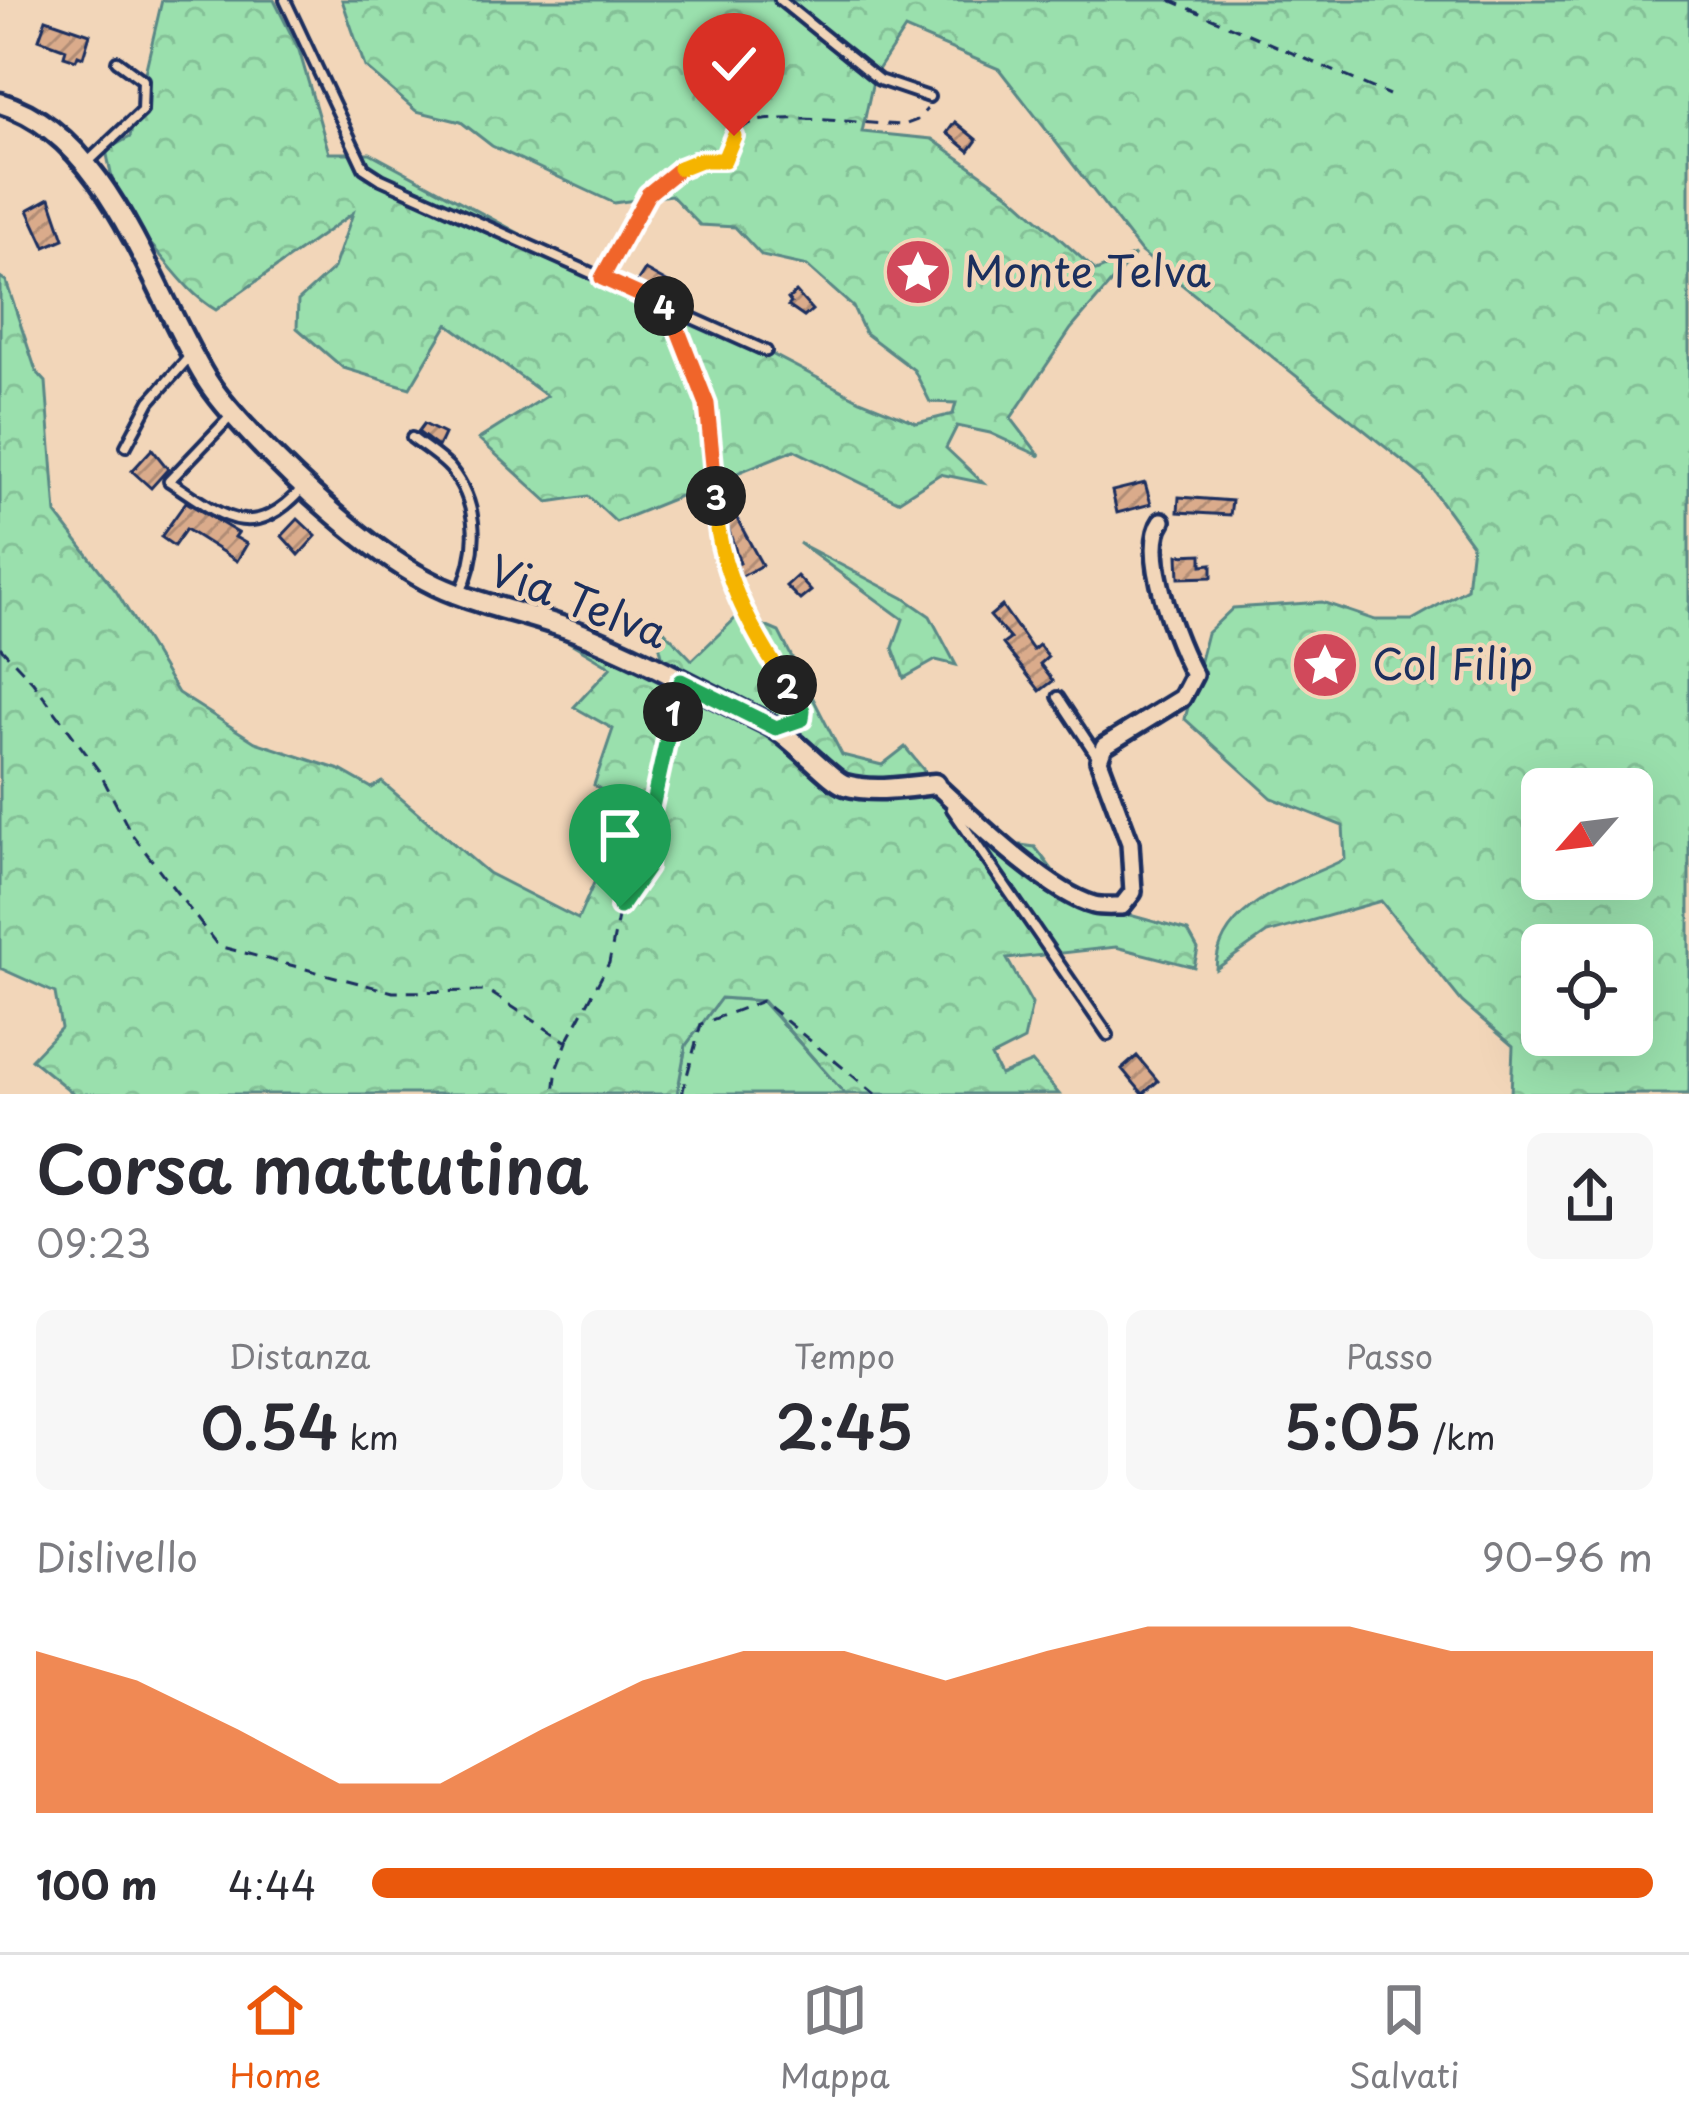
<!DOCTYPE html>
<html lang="it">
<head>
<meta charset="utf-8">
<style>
  body { margin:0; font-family:"Playpen Sans",sans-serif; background:#f7f7f7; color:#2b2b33; height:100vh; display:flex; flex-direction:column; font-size:45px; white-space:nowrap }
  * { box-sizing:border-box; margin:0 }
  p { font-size:39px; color:#7c7c81 }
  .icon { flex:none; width:66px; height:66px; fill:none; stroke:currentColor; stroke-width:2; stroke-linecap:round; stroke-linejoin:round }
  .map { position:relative; height:1094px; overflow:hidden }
  .details { display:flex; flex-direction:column; background:#fff; flex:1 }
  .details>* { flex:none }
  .needle { width:78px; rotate:242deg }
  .tools { position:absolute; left:1521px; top:768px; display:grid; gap:24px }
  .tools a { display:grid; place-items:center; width:132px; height:132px; border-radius:18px; background:#fff; box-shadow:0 12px 48px #0002; font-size:60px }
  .pin { position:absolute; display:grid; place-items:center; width:102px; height:102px; color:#fff; margin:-123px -51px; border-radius:50% 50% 50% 0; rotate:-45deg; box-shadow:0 0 12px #0007 }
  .pin .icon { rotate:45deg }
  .km { position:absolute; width:60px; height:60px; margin:-30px; border-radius:50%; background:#222; color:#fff; font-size:33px; line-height:60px; text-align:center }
  .round { display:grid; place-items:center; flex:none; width:126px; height:126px; border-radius:18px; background:#f7f7f7 }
  .overview { display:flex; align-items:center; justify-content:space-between; height:204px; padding:0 36px }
  h1 { font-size:66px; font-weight:600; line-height:90px }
  .stats { display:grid; grid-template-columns:repeat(3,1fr); gap:18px; height:204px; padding:12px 36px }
  .stats div { display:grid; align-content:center; border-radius:18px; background:#f7f7f7; text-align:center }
  .stats b { font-size:60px; font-weight:600 }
  .stats small { font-size:33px; font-weight:400 }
  .stats p { font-size:33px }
  .chart { height:336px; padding:24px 36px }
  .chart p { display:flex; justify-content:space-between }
  .chart svg { width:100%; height:216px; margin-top:12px; fill:#ea580c; opacity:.7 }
  ul { padding:0 36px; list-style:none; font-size:39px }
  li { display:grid; grid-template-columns:192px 144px 1fr; align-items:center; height:90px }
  li i { height:30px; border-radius:15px; background:#ea580c }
  .menu { display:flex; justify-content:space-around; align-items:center; height:168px; border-top:3px solid #e1e1e2; background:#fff; font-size:33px; color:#7c7c81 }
  .menu a { display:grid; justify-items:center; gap:6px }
  .menu .current { color:#ea580c }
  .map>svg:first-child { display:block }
  .grass { fill:#9ae0ad; stroke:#5a8886; stroke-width:3 }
  .forest { fill:url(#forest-crowns); stroke:#5a8886; stroke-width:3; fill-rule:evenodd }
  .building { fill:url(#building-hatch); stroke:#1b2f5e; stroke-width:3 }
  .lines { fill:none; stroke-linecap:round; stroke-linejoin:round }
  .service-casing { stroke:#1b2f5e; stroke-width:16 }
  .minor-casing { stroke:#1b2f5e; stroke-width:24 }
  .tertiary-casing { stroke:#1b2f5e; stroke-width:27 }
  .path { stroke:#1b2f5e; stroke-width:3; stroke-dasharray:12 9; stroke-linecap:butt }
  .service { stroke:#f2d6b9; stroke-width:8 }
  .minor { stroke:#f2d6b9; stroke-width:15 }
  .tertiary { stroke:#f2d6b9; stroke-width:18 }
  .split-1-casing { stroke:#fff; stroke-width:24 }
  .split-2-casing { stroke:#fff; stroke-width:24 }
  .split-3-casing { stroke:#fff; stroke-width:24 }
  .split-4-casing { stroke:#fff; stroke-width:24 }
  .split-5-casing { stroke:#fff; stroke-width:24 }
  .split-6-casing { stroke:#fff; stroke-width:24 }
  .split-1 { stroke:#22a559; stroke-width:15 }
  .split-2 { stroke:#22a559; stroke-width:15 }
  .split-3 { stroke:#f5b400; stroke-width:15 }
  .split-4 { stroke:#f0652b; stroke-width:15 }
  .split-5 { stroke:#f0652b; stroke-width:15 }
  .split-6 { stroke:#f5b400; stroke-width:15 }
  .labels { text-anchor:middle; stroke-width:9; stroke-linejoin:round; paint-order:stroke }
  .poi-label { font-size:42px; fill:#1b2f5e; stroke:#f2d6b9; text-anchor:start }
  .street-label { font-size:42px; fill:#1b2f5e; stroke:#f2d6b9 }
</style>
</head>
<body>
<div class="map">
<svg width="1689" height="1094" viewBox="0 0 1689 1094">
  <defs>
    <pattern id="forest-crowns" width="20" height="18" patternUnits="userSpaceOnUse" patternTransform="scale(3)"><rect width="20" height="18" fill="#9ae0ad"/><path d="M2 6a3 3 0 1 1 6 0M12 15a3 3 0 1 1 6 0" fill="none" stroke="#84c097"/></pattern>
    <pattern id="building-hatch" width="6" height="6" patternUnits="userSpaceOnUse" patternTransform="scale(3)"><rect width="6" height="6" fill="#daab8b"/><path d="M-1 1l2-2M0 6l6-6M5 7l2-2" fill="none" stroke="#b08c75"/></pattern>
  </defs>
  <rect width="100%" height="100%" fill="#f2d6b9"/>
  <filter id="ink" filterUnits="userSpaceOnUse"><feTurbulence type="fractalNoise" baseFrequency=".00833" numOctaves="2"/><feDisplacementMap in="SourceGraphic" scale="24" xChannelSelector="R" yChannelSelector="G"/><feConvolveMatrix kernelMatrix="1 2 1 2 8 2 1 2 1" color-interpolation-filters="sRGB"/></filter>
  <g filter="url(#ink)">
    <path class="grass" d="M720,998L762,1001L845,1094H677L686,1045Z"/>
    <path class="forest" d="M162,0H274L299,50L329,153H370L602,278L733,334L860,400L917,423L953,414L956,403L930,402L914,370L865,333L853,307L807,266L762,256L735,227L700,225L671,195L614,203L492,146L461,122L416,111L365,67L342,0H1689V1094H1511L1513,1046L1462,1002L1381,901L1267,933L1216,969C1217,905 1296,883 1345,859L1343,826L1272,798L1185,719L1207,633L1233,608L1322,602L1375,620H1412L1467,589L1472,544L1423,477L1141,252L999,69L905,29L874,76L862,132L932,139L1011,195L1096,271L1135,255L1071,329L1011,418L1040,456L990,433L957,426L946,448L983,483L940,474L898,501L794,450L616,522L588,496L548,502L479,439L547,396L448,324L410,388L343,368L297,328L298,301L334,268L353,213L216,310C177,287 159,243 120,216L106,150L130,137ZM1542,789H1632V879H1542ZM1542,945H1632V1035H1542Z
      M0,277L6,281L36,371L46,382L56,514L116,591L178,693L255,742L340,770L372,788L382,782L488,873L578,919L627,808L594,785L613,729L574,707L611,667L557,635L669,684L653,619L692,660L739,615L779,632L842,755L882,765L905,747L981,840L1035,847L1057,876L1064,897L1188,931L1198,949L1194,967L1116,947L1007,959L1032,1004L1024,1040L991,1057L1000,1075L1032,1062L1059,1094H845L763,1001L721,998L686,1045L677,1094H74L31,1059L61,1028L55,993L0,968Z
      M799,543L904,598L930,616L956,665L936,660L904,678L893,648L903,619Z"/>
    <path class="building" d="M46,19L90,34L83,57L78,55L76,60L64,56L66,49L39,39Z
      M955,122L977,140L969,151L947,133Z
      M50,198L64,239L45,247L28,210Z
      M645,270L683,291L677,302L636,284Z
      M796,292L812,310L804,317L788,306L791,303L788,299Z
      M424,424L444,434L438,447L418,432Z
      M152,449L168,469L151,488L132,471Z
      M1145,483L1151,504L1117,513L1112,491Z
      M1179,497L1232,501L1230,515L1178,512Z
      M186,502L238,533L235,537L247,544L237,561L186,529L174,546L161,537Z
      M736,517L762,565L740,577L736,565L740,563L726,522Z
      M298,519L316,536L299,555L282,536Z
      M1202,554V565L1212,564V577L1179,578L1178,555Z
      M797,576L811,591L800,600L786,586Z
      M1002,606L1033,650L1039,645L1048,657L1040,664L1053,681L1040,691L1003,644L1010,639L990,616Z
      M1137,1056L1158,1081L1143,1094L1122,1069Z"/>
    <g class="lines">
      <defs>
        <path id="service" d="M285,0L364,168L381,179L766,351
          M780,0L879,80L929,97
          M88,162L142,111L143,80L117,61
          M233,414L169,481C221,515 251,545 302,489
          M412,438C424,447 440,457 450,468C481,506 479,554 459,595
          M126,446L150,401L191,355
          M716,487C714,571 758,642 803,710L802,719L778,728
          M1058,697L1099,759
          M952,809L1108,1035"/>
        <path id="minor" d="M935,784C971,817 1049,893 1094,905C1102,907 1113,906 1122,906L1133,892L1130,843L1099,760L1104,746L1182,698L1194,675C1177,644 1140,552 1162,521"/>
        <path id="tertiary" d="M0,103C110,136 151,290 206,379C218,398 236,418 252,435C297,483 368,549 426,580C472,605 530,613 580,633C644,658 705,693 768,724C791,735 831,781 845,785C874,793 907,787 935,784"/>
      </defs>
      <use href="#service" class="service-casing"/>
      <use href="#minor" class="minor-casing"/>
      <use href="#tertiary" class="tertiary-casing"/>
      <path class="path" d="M1170,0L1389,95
        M606,270L648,194L683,165L724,160C727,144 736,129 751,123C775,113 872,124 904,125L917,120L927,109
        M674,320L707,404L715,478
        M0,647L33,682L99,771L131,833L218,946L393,992L488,991L567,1042L557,1067L554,1094
        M567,1041L609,963L620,907L647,868L649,821L677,695
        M682,1094L701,1024L762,1001L875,1094"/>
      <use href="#service" class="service"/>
      <use href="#minor" class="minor"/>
      <use href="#tertiary" class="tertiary"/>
    </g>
  </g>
  <g class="lines" filter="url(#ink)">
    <defs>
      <path id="split-1" d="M620,907L647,868L649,821L673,712"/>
      <path id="split-2" d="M673,712L681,681L776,728L802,719L803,710L787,685"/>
      <path id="split-3" d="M716,496C714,564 751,630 787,685"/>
      <path id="split-4" d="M664,306L677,313L674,320L707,404L716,496"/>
      <path id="split-5" d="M664,306L602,278L648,194L680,168"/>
      <path id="split-6" d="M680,168L700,160H724L734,136"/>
    </defs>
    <use href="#split-1" class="split-1-casing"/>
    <use href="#split-2" class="split-2-casing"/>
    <use href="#split-3" class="split-3-casing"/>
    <use href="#split-4" class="split-4-casing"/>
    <use href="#split-5" class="split-5-casing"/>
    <use href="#split-6" class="split-6-casing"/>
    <use href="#split-1" class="split-1"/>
    <use href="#split-2" class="split-2"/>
    <use href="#split-3" class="split-3"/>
    <use href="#split-4" class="split-4"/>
    <use href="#split-5" class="split-5"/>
    <use href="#split-6" class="split-6"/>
  </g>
  <defs>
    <symbol id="sight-disc" viewBox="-11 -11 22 22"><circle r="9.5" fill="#d1495b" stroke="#f2d6b9"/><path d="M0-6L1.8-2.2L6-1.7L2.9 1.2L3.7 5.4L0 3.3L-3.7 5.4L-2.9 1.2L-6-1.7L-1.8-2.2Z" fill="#fff"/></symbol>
  </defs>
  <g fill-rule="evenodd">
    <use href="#sight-disc" x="880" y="234" width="76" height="76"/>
    <use href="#sight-disc" x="1287" y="627" width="76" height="76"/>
  </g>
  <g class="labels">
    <g class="poi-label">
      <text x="964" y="287">Monte Telva</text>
      <text x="1372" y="680">Col Filip</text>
    </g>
    <g class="street-label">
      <text transform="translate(578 602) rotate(21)" y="15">Via Telva</text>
    </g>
  </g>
</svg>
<div class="tools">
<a><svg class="needle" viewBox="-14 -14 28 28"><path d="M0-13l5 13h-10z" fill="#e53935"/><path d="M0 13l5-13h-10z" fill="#7c7c81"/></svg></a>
<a><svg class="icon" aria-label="locate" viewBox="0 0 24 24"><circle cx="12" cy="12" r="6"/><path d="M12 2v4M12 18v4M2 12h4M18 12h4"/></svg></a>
</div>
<div class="pin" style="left:620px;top:907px;background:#1e9e55"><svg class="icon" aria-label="arrive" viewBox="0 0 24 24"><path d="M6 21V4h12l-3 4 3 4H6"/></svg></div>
<div class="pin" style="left:734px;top:136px;background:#d93025"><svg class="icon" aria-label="check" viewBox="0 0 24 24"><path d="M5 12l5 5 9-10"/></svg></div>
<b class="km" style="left:673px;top:712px">1</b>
<b class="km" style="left:787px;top:685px">2</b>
<b class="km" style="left:716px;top:496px">3</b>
<b class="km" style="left:664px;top:306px">4</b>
</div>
<section class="details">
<div class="overview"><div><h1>Corsa mattutina</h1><p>09:23</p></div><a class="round"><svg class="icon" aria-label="share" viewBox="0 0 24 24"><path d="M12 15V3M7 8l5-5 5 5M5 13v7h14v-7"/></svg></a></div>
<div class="stats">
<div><p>Distanza</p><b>0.54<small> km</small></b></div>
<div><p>Tempo</p><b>2:45</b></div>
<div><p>Passo</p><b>5:05<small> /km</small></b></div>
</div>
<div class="chart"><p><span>Dislivello</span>90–96 m</p>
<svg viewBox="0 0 160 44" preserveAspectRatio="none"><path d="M0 44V11L10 17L20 27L30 38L40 38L50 27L60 17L70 11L80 11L90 17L100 11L110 6L120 6L130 6L140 11L150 11L160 11V44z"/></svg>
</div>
<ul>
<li><b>100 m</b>4:44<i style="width:100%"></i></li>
</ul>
</section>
<nav class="menu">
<a class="current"><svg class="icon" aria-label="home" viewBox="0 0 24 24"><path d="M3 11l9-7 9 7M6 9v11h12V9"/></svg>Home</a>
<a><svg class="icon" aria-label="map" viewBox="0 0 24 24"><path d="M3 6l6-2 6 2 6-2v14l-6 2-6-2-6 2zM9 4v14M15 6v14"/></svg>Mappa</a>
<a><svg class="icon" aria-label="saved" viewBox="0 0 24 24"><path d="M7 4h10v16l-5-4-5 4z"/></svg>Salvati</a>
</nav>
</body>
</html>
